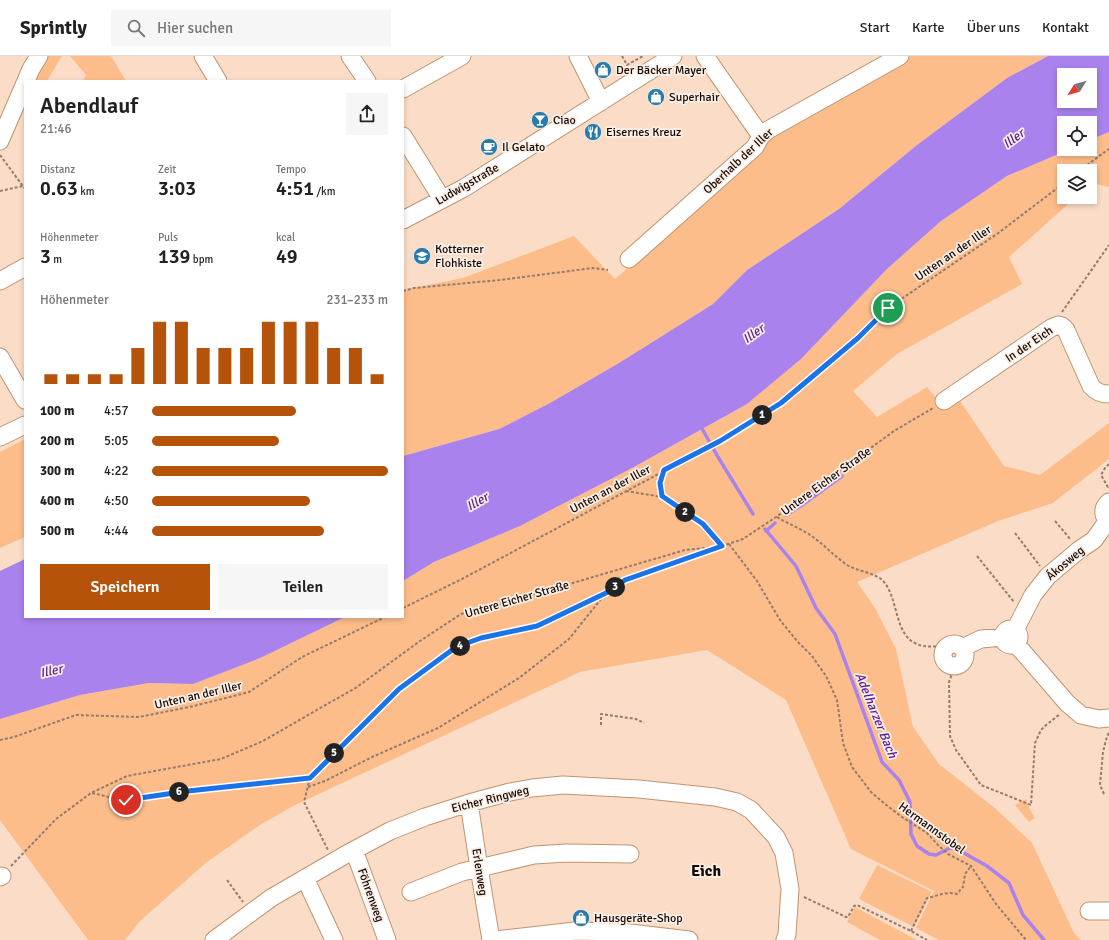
<!DOCTYPE html>
<html lang="de">
<head>
<meta charset="utf-8">
<style>
  body { margin:0; font-family:Signika,sans-serif; background:#f6f6f6; color:#222; height:100vh; display:flex; flex-direction:column; font-size:15px; white-space:nowrap }
  * { box-sizing:border-box; margin:0 }
  p { font-size:13px; color:#767676 }
  .icon { flex:none; width:22px; height:22px; fill:none; stroke:currentColor; stroke-width:2; stroke-linecap:round; stroke-linejoin:round }
  .map { position:relative; flex:1; overflow:hidden }
  .panel { position:absolute; left:24px; top:24px; width:380px; height:538px; display:flex; flex-direction:column; background:#fff; border-radius:0px; box-shadow:0 2px 6px #0003 }
  .panel>* { flex:none }
  .needle { width:26px; rotate:233deg }
  .buttons { position:absolute; left:1057px; top:12px; display:grid; gap:8px }
  .buttons a { display:grid; place-items:center; width:40px; height:40px; border-radius:0px; background:#fff; box-shadow:0 2px 6px #0003; font-size:20px }
  .pin { position:absolute; display:grid; place-items:center; width:34px; height:34px; color:#fff; margin:-17px; border:2px solid #fff; border-radius:50%; box-shadow:0 1px 4px #0007 }
  .km { position:absolute; width:20px; height:20px; margin:-10px; border-radius:50%; background:#222; color:#fff; font-size:11px; line-height:20px; text-align:center }
  .round { display:grid; place-items:center; flex:none; width:42px; height:42px; border-radius:0px; background:#f6f6f6 }
  .headline { display:flex; align-items:center; justify-content:space-between; height:68px; padding:0 16px }
  h1 { font-size:22px; font-weight:600; line-height:30px }
  .stats { display:grid; grid-template-columns:repeat(3,1fr); gap:6px; height:68px; padding:4px 16px }
  .stats div { display:grid; align-content:center }
  .stats b { font-size:20px; font-weight:600 }
  .stats small { font-size:11px; font-weight:400 }
  .stats p { font-size:11px }
  .chart { height:112px; padding:8px 16px }
  .chart p { display:flex; justify-content:space-between }
  .chart svg { width:100%; height:72px; margin-top:4px; stroke:#b45309; stroke-width:6 }
  .action { display:flex; gap:8px; margin-top:auto; padding:8px 16px }
  .action a { flex:1; height:46px; border-radius:0px; background:#b45309; color:#fff; font-size:16px; font-weight:600; line-height:46px; text-align:center }
  .action a+a { background:#f6f6f6; color:#222 }
  ul { padding:0 16px; list-style:none; font-size:13px }
  li { display:grid; grid-template-columns:64px 48px 1fr; align-items:center; height:30px }
  li i { height:10px; border-radius:5px; background:#b45309 }
  header { display:flex; align-items:center; gap:24px; box-sizing:border-box; height:56px; padding:0 20px; background:#fff; border-bottom:1px solid #e0e0e0 }
  header strong { font-size:19px }
  nav { display:flex; gap:22px; margin-inline-start:auto; font-size:14px }
  .search { width:280px; height:36px; background:#f6f6f6; display:flex; align-items:center; gap:10px; box-sizing:border-box; padding:0 14px; border-radius:0px; color:#767676; font-size:15px }
  .map>svg:first-child { display:block }
  .green { fill:#fdbd8a }
  .water { fill:#a982ed; fill-rule:evenodd }
  .lines { fill:none; stroke-linecap:round; stroke-linejoin:round }
  .stream { stroke:#a982ed; stroke-width:3.5 }
  .minor-casing { stroke:#c1936f; stroke-width:19 }
  .path { stroke:#937c6d; stroke-width:2; stroke-dasharray:3 2; stroke-linecap:butt }
  .minor { stroke:#fff; stroke-width:17 }
  .route-casing { stroke:#fff; stroke-width:8 }
  .route { stroke:#1a73e8; stroke-width:5 }
  .labels { text-anchor:middle; stroke-width:3.5; stroke-linejoin:round; paint-order:stroke }
  .poi-label { font-size:12px; fill:#160700; stroke:#f9efe7; text-anchor:start }
  .street-label { font-size:12px; fill:#160700; stroke:#f9efe7 }
  .water-label { font-size:13px; font-style:italic; fill:#571a98; stroke:#f9efe7 }
  .district-label { font-size:16px; font-weight:bold; fill:#160700; stroke:#f9efe7 }
</style>
</head>
<body>
<header>
<strong>Sprintly</strong>
<div class="search"><svg class="icon" aria-label="search" viewBox="0 0 24 24"><circle cx="10" cy="10" r="6"/><path d="M15 15l6 6"/></svg>Hier suchen</div>
<nav><a>Start</a><a>Karte</a><a>Über uns</a><a>Kontakt</a></nav>
</header>
<div class="map">
<svg width="1109" height="884" viewBox="0 0 1109 884">
  <rect width="100%" height="100%" fill="#fbddc7"/>
  <path class="green" d="M47,0H62L47,25H33Z
    M70,0H111L126,25H83L86,19Z
    M909,0H1048L1007,22L917,89L839,153L747,214L713,248L619,307L550,347L499,373L403,400V234L463,222L574,180L615,223L759,99L769,77Z
    M1109,76V131L1092,127L1090,129V115H1064V141H1076L1009,201L1022,228L897,298L853,335L877,361L927,331L946,354L960,345L1004,410L1040,419L1109,367V403L1053,447L998,465L857,526L875,552L896,593L913,671L939,708L996,753L1032,787L1074,877L1081,884H939L916,872L934,835L851,793L786,644L707,594L580,616L293,750L260,769L207,806L140,865L125,884H88L0,764V663L80,639L149,627L193,628L258,603L345,561H403V525L434,506L520,470L634,411L747,348L801,303L887,213L941,165L1007,120L1070,93H1090V84Z
    M25,383V481L0,492V396Z
    M1026,743L1030,754L1035,762L1029,766L1015,749Z
    M877,809L932,836L914,871L859,843Z
    M855,851L917,884H880L847,866Z"/>
  <path class="water" d="M1048,0H1109V76L1090,84V67H1064V93H1070L1007,120L941,165L887,213L801,303L747,348L634,411L520,470L434,506L403,525V400L499,373L550,347L619,307L713,248L747,214L839,153L917,89L1007,22ZM1064,19H1090V45H1064Z
    M25,503V561H345L258,603L193,628L149,627L80,639L0,663V515Z"/>
  <g class="lines">
    <path class="stream" d="M700,369L718,401L753,458
      M786,459L802,449L842,420
      M765,473L796,510L816,552L835,578L882,706L899,724L910,746L911,778L917,790L929,798L936,799L950,792H955L987,810L1009,827L1023,859L1044,884
      M766,475L775,467"/>
    <defs>
      <path id="minor" d="M203,0L218,25
        M350,0L367,25
        M578,0L601,46
        M705,0L761,80
        M26,25L31,13L39,0
        M403,33L462,0
        M403,80L442,143
        M0,85L25,27
        M403,164L464,132L673,0
        M629,203L755,91L761,80L768,74L900,0
        M0,225L25,211
        M0,301L25,344
        M944,345L1051,272L1058,269L1062,270L1066,274L1091,330C1096,336 1101,338 1109,338
        M0,381L25,369
        M1109,446C1102,452 1102,460 1109,465
        M1003 581a8 8 0 1 1 16 0a8 8 0 1 1-16 0Z
        M1015,574L1033,539L1048,520L1079,494L1094,484L1108,464
        M1015,588L1022,595L1067,647L1081,659L1099,663L1109,662
        M943 599a11 11 0 1 1 22 0a11 11 0 1 1-22 0Z
        M962,592L981,583L1003,581
        M469,747L479,812L491,884
        M354,794L387,884
        M0,821L2,820
        M305,822L334,884
        M411,836L462,816L534,799L567,797L630,798
        M1089,855H1109
        M214,884L271,842L345,799L390,775L425,761L469,747L510,736L532,732L563,729L639,733L715,741L737,746L751,754L776,781L784,797L790,833L787,878L785,884
        M494,884L575,875L621,876L689,884"/>
    </defs>
    <use href="#minor" class="minor-casing"/>
    <path class="path" d="M622,0L627,9L643,0
      M0,99L25,133
      M1079,115L1102,98L1109,93
      M0,135L23,130
      M403,235L414,232L500,224L593,212L608,214
      M1062,256L1109,189
      M1109,408L1105,412L1101,419L1109,433
      M626,435L662,441L703,468L722,490
      M662,441L660,427L664,414
      M777,461C790,469 805,474 817,484C827,492 836,501 847,509C857,515 871,516 881,523C899,538 893,579 917,588C925,592 938,590 947,590
      M1055,465L1071,484
      M1015,477L1040,510
      M729,488L757,525L780,564L797,585L812,600L826,620L837,644L843,687L852,711L871,736L885,748L902,761L927,777L938,789L948,798L971,810L996,848L1026,884
      M977,500L1014,546
      M403,552L462,523L720,385L781,347L858,282L888,252L997,178L1064,127
      M955,610L949,626L950,680L956,694L981,729L1031,749L1035,687L1041,674L1045,670L1060,658
      M601,669V658L636,663L644,667
      M0,684L14,681L76,659L139,661L194,650L249,636L302,601L385,561
      M310,722L304,746L328,794
      M308,731L325,725L372,701L438,672L519,622L569,583L605,538
      M92,737L126,745L188,735L310,722L399,633L457,591L481,582L537,570L606,537L625,524L717,491
      M1104,738L1100,729L1103,696L1106,684L1109,676
      M11,810L56,763L91,737L127,720L221,703L263,685L357,631L420,585L461,558L518,543L685,494L722,490L743,483L776,461L894,375L933,352
      M227,824L243,846
      M804,841L846,861H848L854,850L857,849L911,875L927,884
      M911,875L927,842C937,840 947,835 957,838L963,831L965,818L971,810"/>
    <use href="#minor" class="minor"/>
  </g>
  <g class="lines">
    <defs>
      <path id="route" d="M126,744L188,735L310,722L399,633L456,591L481,582L537,570L606,537L625,524L722,490L703,468L662,440L660,427L664,414L720,385L781,347L858,282L888,252"/>
    </defs>
    <use href="#route" class="route-casing"/>
    <use href="#route" class="route"/>
  </g>
  <defs>
    <symbol id="shop-disc" viewBox="-11 -11 22 22"><circle r="9.5" fill="#287bab" stroke="#f9efe7"/><path d="M-5-2.5h2.3a2.7 3.5 0 0 1 5.4 0H5L5.5 6h-11ZM-1.5-2.5h3a1.5 2.3 0 0 0-3 0Z" fill="#fff"/></symbol>
    <symbol id="bar-disc" viewBox="-11 -11 22 22"><circle r="9.5" fill="#287bab" stroke="#f9efe7"/><path d="M-6-5H6L.8 .8V4.5H3.5V6h-7V4.5H-.8V.8Z" fill="#fff"/></symbol>
    <symbol id="restaurant-disc" viewBox="-11 -11 22 22"><circle r="9.5" fill="#287bab" stroke="#f9efe7"/><path d="M-5-6h1v4h1v-4h1v4h1v-4h1v5L-1.5 .5V6h-2V.5L-5-1ZM5-6V6H3V1.5H1.5Q1.5-4 5-6Z" fill="#fff"/></symbol>
    <symbol id="cafe-disc" viewBox="-11 -11 22 22"><circle r="9.5" fill="#287bab" stroke="#f9efe7"/><path d="M-5.5-4.5H6V0H3Q3 3.5 0 3.5H-2.5Q-5.5 3.5-5.5 0ZM3-3.2v2h1.7v-2ZM-6 4.5H4V6H-6Z" fill="#fff"/></symbol>
    <symbol id="school-disc" viewBox="-11 -11 22 22"><circle r="9.5" fill="#287bab" stroke="#f9efe7"/><path d="M0-5L7-2L0 1L-7-2ZM-4 1L0 2.5L4 1V4Q0 6-4 4Z" fill="#fff"/></symbol>
  </defs>
  <g fill-rule="evenodd">
    <use href="#shop-disc" x="593" y="4" width="20" height="20"/>
    <use href="#shop-disc" x="646" y="31" width="20" height="20"/>
    <use href="#bar-disc" x="530" y="54" width="20" height="20"/>
    <use href="#restaurant-disc" x="583" y="66" width="20" height="20"/>
    <use href="#cafe-disc" x="479" y="81" width="20" height="20"/>
    <use href="#school-disc" x="412" y="190" width="20" height="20"/>
    <use href="#shop-disc" x="571" y="852" width="20" height="20"/>
  </g>
  <g class="labels">
    <g class="poi-label">
      <text x="616" y="18">Der Bäcker Mayer</text>
      <text x="669" y="45">Superhair</text>
      <text x="553" y="68">Ciao</text>
      <text x="606" y="80">Eisernes Kreuz</text>
      <text x="502" y="95">Il Gelato</text>
      <text x="435" y="197">Kotterner<tspan x="435" dy="14">Flohkiste</tspan></text>
      <text x="594" y="866">Hausgeräte-Shop</text>
    </g>
    <g class="street-label">
      <text transform="translate(738 105) rotate(-43)" y="4">Oberhalb der Iller</text>
      <text transform="translate(467 128) rotate(-30)" y="4">Ludwigstraße</text>
      <text transform="translate(953 197) rotate(-34)" y="4">Unten an der Iller</text>
      <text transform="translate(1029 288) rotate(-34)" y="4">In der Eich</text>
      <text transform="translate(826 425) rotate(-36)" y="4">Untere Eicher Straße</text>
      <text transform="translate(610 433) rotate(-28)" y="4">Unten an der Iller</text>
      <text transform="translate(1065 507) rotate(-40)" y="4">Ákosweg</text>
      <text transform="translate(517 543) rotate(-16)" y="4">Untere Eicher Straße</text>
      <text transform="translate(198 639) rotate(-13)" y="4">Unten an der Iller</text>
      <text transform="translate(490 743) rotate(-14)" y="4">Eicher Ringweg</text>
      <text transform="translate(932 772) rotate(36)" y="4">Hermannstobel</text>
      <text transform="translate(480 816) rotate(81)" y="4">Erlenweg</text>
      <text transform="translate(371 839) rotate(70)" y="4">Föhrenweg</text>
    </g>
    <g class="water-label">
      <text transform="translate(1013 82) rotate(-37)" y="5">Iller</text>
      <text transform="translate(753 277) rotate(-36)" y="5">Iller</text>
      <text transform="translate(477 445) rotate(-30)" y="5">Iller</text>
      <text transform="translate(51 614) rotate(-13)" y="5">Iller</text>
      <text transform="translate(877 659) rotate(68)" y="5">Adelharzer Bach</text>
    </g>
    <g class="district-label">
      <text x="706" y="820">Eich</text>
    </g>
  </g>
</svg>
<div class="buttons">
<a><svg class="needle" viewBox="-14 -14 28 28"><path d="M0-13l5 13h-10z" fill="#e53935"/><path d="M0 13l5-13h-10z" fill="#767676"/></svg></a>
<a><svg class="icon" aria-label="locate" viewBox="0 0 24 24"><circle cx="12" cy="12" r="6"/><path d="M12 2v4M12 18v4M2 12h4M18 12h4"/></svg></a>
<a><svg class="icon" aria-label="layers" viewBox="0 0 24 24"><path d="M12 4l9 5-9 5-9-5zM3 14l9 5 9-5"/></svg></a>
</div>
<div class="pin" style="left:888px;top:252px;background:#1e9e55"><svg class="icon" aria-label="arrive" viewBox="0 0 24 24"><path d="M6 21V4h12l-3 4 3 4H6"/></svg></div>
<div class="pin" style="left:126px;top:744px;background:#d93025"><svg class="icon" aria-label="check" viewBox="0 0 24 24"><path d="M5 12l5 5 9-10"/></svg></div>
<b class="km" style="left:762px;top:359px">1</b>
<b class="km" style="left:685px;top:456px">2</b>
<b class="km" style="left:615px;top:531px">3</b>
<b class="km" style="left:460px;top:590px">4</b>
<b class="km" style="left:334px;top:697px">5</b>
<b class="km" style="left:179px;top:736px">6</b>
<section class="panel">
<div class="headline"><div><h1>Abendlauf</h1><p>21:46</p></div><a class="round"><svg class="icon" aria-label="share" viewBox="0 0 24 24"><path d="M12 15V3M7 8l5-5 5 5M5 13v7h14v-7"/></svg></a></div>
<div class="stats">
<div><p>Distanz</p><b>0.63<small> km</small></b></div>
<div><p>Zeit</p><b>3:03</b></div>
<div><p>Tempo</p><b>4:51<small> /km</small></b></div>
</div>
<div class="stats">
<div><p>Höhenmeter</p><b>3<small> m</small></b></div>
<div><p>Puls</p><b>139<small> bpm</small></b></div>
<div><p>kcal</p><b>49</b></div>
</div>
<div class="chart"><p><span>Höhenmeter</span>231–233 m</p>
<svg viewBox="0 0 160 44" preserveAspectRatio="none"><path d="M5 44V38M15 44V38M25 44V38M35 44V38M45 44V22M55 44V6M65 44V6M75 44V22M85 44V22M95 44V22M105 44V6M115 44V6M125 44V6M135 44V22M145 44V22M155 44V38"/></svg>
</div>
<ul>
<li><b>100 m</b>4:57<i style="width:61%"></i></li>
<li><b>200 m</b>5:05<i style="width:54%"></i></li>
<li><b>300 m</b>4:22<i style="width:100%"></i></li>
<li><b>400 m</b>4:50<i style="width:67%"></i></li>
<li><b>500 m</b>4:44<i style="width:73%"></i></li>
</ul>
<div class="action"><a>Speichern</a><a>Teilen</a></div>
</section>
</div>
</body>
</html>
